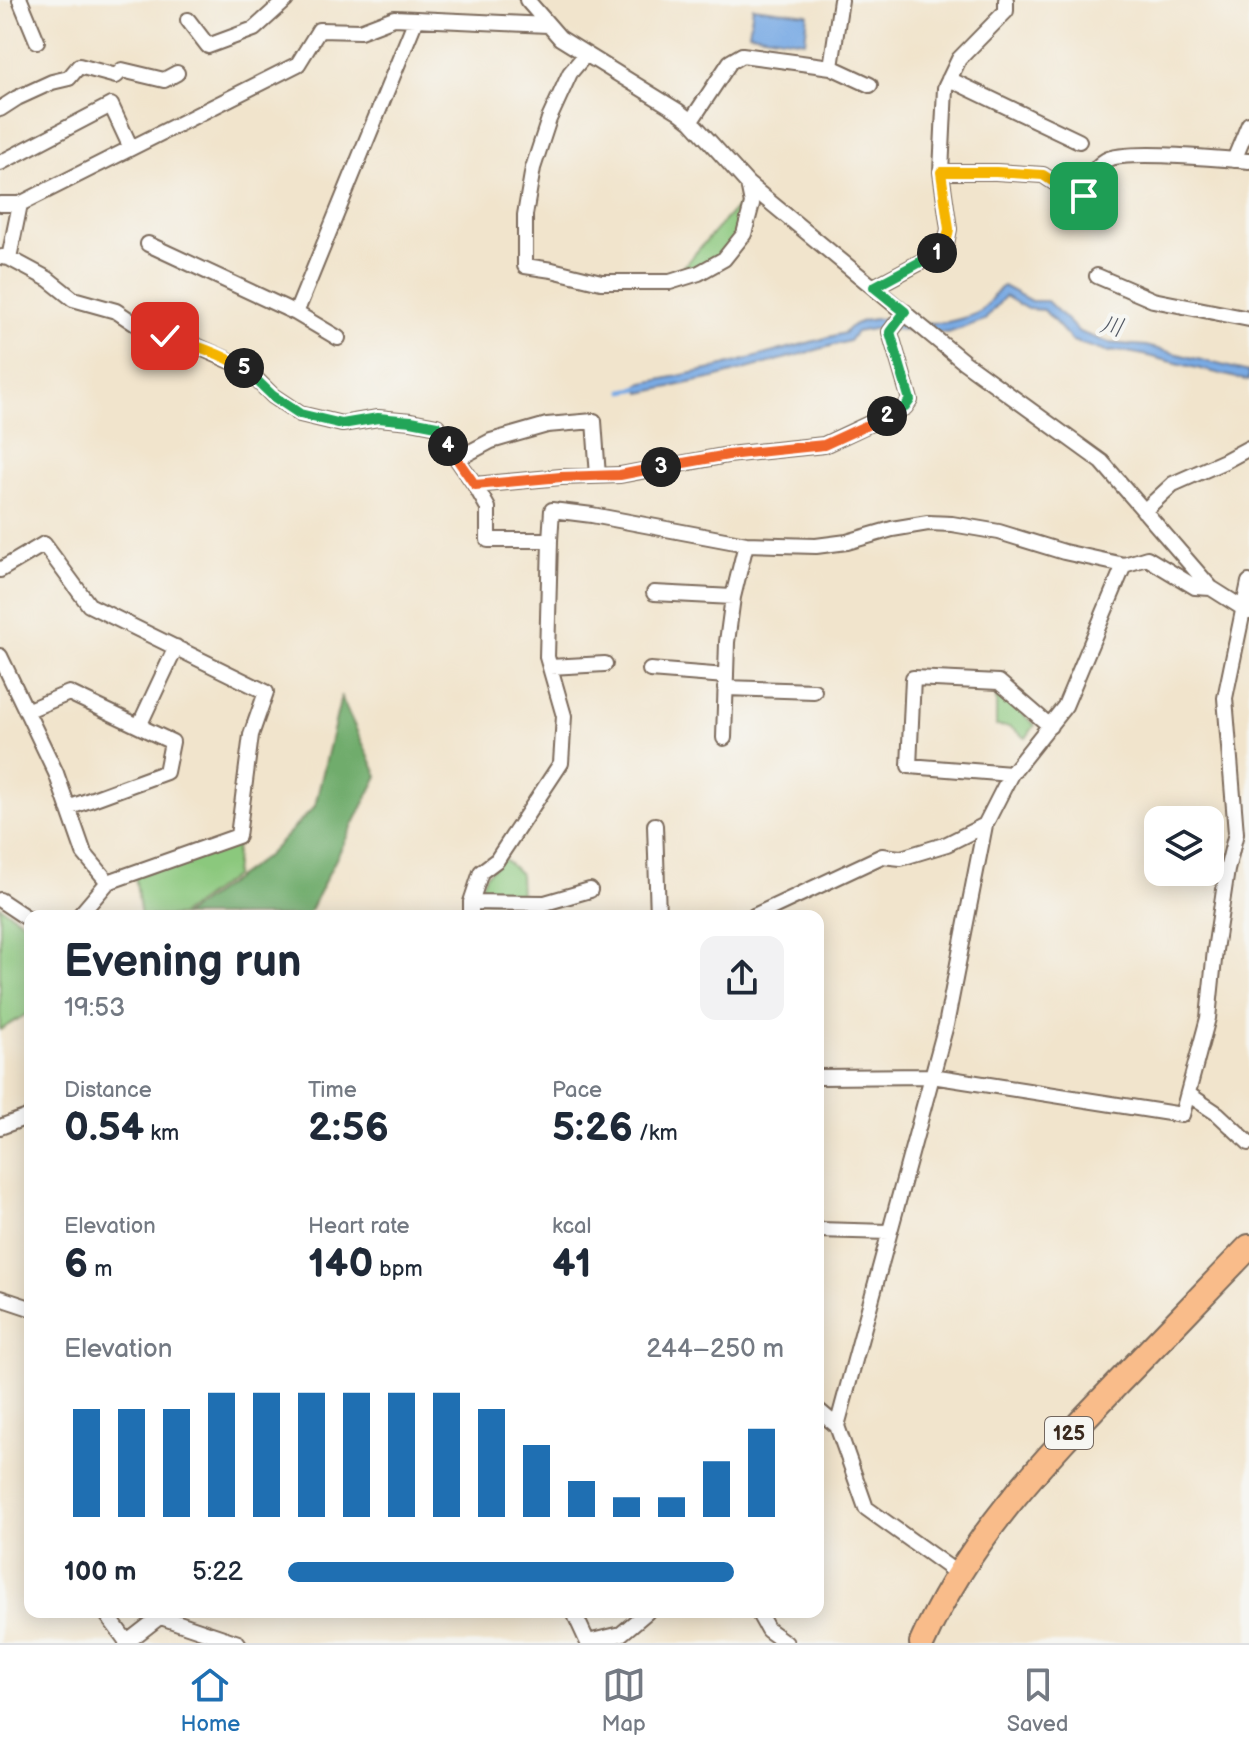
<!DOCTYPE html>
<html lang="en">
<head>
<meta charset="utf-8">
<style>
  body { margin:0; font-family:"Balsamiq Sans","Klee One",sans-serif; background:#f2f2f3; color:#1f2937; height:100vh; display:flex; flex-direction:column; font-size:30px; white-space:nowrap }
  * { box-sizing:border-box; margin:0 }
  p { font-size:26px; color:#747a83 }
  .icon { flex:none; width:44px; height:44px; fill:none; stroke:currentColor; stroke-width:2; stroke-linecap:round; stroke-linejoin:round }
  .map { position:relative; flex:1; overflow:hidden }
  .sheet { position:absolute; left:24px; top:910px; width:800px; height:708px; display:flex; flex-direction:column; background:#fff; border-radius:16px; box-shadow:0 4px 20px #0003 }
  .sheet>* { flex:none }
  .buttons { position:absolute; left:1144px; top:806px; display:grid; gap:16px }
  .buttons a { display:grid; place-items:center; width:80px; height:80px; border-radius:16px; background:#fff; box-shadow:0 4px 20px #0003; font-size:40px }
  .pin { position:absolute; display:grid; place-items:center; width:68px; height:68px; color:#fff; margin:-34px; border-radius:16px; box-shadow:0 4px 12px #0006 }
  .km { position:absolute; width:40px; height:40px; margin:-20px; border-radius:50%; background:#222; color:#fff; font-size:22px; line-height:40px; text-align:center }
  .round { display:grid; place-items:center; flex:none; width:84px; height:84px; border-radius:16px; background:#f2f2f3 }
  .overview { display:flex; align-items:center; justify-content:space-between; height:136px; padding:0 40px }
  h1 { font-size:44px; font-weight:700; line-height:60px }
  .figures { display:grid; grid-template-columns:repeat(3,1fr); gap:12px; height:136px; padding:8px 40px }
  .figures div { display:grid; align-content:center }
  .figures b { font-size:40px; font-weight:700 }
  .figures small { font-size:22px; font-weight:400 }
  .figures p { font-size:22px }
  .chart { height:224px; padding:16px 40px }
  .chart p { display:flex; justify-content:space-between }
  .chart svg { width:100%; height:144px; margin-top:8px; stroke:#1f6fb2; stroke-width:6 }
  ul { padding:0 40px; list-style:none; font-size:26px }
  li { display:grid; grid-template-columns:128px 96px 1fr; align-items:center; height:60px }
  li i { height:20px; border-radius:10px; background:#1f6fb2 }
  .tabs { display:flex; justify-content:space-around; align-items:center; height:112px; border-top:2px solid #e0e1e3; background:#fff; font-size:22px; color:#747a83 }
  .tabs a { display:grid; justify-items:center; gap:4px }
  .tabs .selected { color:#1f6fb2 }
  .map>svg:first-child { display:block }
  .green { fill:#8bc87d; stroke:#63794e; stroke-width:2 }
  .forest { fill:#70ac6c; stroke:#566b45; stroke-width:2 }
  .water { fill:#79aae4; stroke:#5a6a81; stroke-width:2 }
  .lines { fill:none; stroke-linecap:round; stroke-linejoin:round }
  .stream { stroke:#79aae4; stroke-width:5 }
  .minor-casing { stroke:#7b6b5b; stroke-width:18 }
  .trunk-casing { stroke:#7b6b5b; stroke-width:28 }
  .minor { stroke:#fff; stroke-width:14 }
  .trunk { stroke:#f9bc8a; stroke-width:24 }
  .split-1-casing { stroke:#fff; stroke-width:16 }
  .split-2-casing { stroke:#fff; stroke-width:16 }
  .split-3-casing { stroke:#fff; stroke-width:16 }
  .split-4-casing { stroke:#fff; stroke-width:16 }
  .split-5-casing { stroke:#fff; stroke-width:16 }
  .split-6-casing { stroke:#fff; stroke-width:16 }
  .split-1 { stroke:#f5b400; stroke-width:10 }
  .split-2 { stroke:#22a559; stroke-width:10 }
  .split-3 { stroke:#f0652b; stroke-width:10 }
  .split-4 { stroke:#f0652b; stroke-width:10 }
  .split-5 { stroke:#22a559; stroke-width:10 }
  .split-6 { stroke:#f5b400; stroke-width:10 }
  .labels { text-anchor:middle; stroke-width:8; stroke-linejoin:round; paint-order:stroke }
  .shield { fill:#f6f6f2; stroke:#73675e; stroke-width:2 }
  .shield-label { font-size:20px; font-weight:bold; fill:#3b2a1e }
  .water-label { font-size:24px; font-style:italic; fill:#515763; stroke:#f6f6f2 }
</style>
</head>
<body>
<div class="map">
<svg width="1249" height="1643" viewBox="0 0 1249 1643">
  <rect width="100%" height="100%" fill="#f6f6f2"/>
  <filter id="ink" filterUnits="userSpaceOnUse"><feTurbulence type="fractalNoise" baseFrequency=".0125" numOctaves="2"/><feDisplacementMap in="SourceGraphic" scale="16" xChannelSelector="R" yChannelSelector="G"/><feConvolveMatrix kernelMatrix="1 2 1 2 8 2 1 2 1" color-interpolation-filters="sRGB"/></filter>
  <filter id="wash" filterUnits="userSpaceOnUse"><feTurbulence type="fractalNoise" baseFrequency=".006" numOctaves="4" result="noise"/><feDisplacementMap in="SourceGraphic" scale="32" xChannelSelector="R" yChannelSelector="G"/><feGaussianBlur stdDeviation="1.8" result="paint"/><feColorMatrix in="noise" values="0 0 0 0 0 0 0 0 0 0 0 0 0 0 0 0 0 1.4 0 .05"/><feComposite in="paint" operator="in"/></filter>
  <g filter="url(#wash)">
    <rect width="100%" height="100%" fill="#f1e4cc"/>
    <path class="green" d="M747,195V205L728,263L674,277Z
      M996,691L1035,725L1026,738L1010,727L996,726Z
      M237,841L234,876L179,916H141L135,876Z
      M503,858L520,874L521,900L476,899L486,875Z
      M0,906L30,927V1012L0,1030Z"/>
    <path class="forest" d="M341,697L378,776L307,916H183L268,855L315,806Z"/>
    <path class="water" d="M753,7L808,14L805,41L749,33Z
      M1003,286L1031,301H1047L1079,332L1109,343L1146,346L1249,372V381L1144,355L1122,351L1106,352L1072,341L1044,310L1027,309L1005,296L985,320L948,333L879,328L856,332L849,341L714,378L641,393L639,384L712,369L844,333C867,305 916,328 947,322C956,320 975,316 982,310C990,302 993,294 1003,286Z"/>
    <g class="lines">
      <path class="stream" d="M624,391L646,387"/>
    </g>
  </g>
  <g filter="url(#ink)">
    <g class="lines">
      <defs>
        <path id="minor" d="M20,0L37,41
          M527,0L560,38L678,111L691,121L748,184L964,362L1102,462L1211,588L1249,612
          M188,20L208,46L254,29L286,0
          M586,54L570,73L549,119L533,168L525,215V266L552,270L601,282H670L699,273L724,259L744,234L752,204L748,184
          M831,67L841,0
          M949,79L1079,141
          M0,109L17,98L52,82L69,78L79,66L116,76L122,70L164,80L177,73
          M691,121L730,62L742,55L831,67L870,85
          M1234,160L1249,124
          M0,163L111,105L131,148
          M941,172H996L1043,175L1069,192L1084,196C1089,182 1092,168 1106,160C1126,149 1222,159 1249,161
          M0,204H20
          M148,244L296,313
          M2,257L9,258L48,279L73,299L116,311L146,331L192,344L235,363L251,374L273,396L300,414L342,424L378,418L411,421L437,426L457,459
          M9,258L20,204L298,64L319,30L360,31L394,18L548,25
          M1097,276L1153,300L1249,319
          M874,287L945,249L949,229L941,172L945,88L959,59L1006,11V0
          M338,338L296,313L416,19
          M475,485L457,459L491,441L547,425L594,421L598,476
          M1144,511L1173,484L1225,461L1249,448
          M550,540L552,510L592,515L746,544L816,546L847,542L892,529L928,523L952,524L999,532L1064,552L1124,565L1147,558L1195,587L1211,588
          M0,570L44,544L89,605L266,692L251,735L238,836L108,882L79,916
          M654,593L733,597
          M0,656L56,773L84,853L108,882
          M550,667L605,664
          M650,670L726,676
          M725,688L814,691
          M26,711L69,693L172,742L166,772L68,808
          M139,726L176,647
          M724,738L727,642L733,597L746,544
          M1011,774L909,766L913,678L999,682L1050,726
          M655,825L658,916
          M0,900L30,920
          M471,902L545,903L590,890
          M471,916V902L481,872L497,860L561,763L564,716L547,657L550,540H488V508L475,485L561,477L620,475L728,455L824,445L905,407L910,400L890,332L905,312
          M754,916L882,856L901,858L947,844L985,825
          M818,1077L932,1076L1182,1115L1208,1018L1215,950L1227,870L1236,833L1225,698L1249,582
          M1188,1094L1218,1114L1249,1143
          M0,1127L30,1116
          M818,1230L889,1232
          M0,1298L30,1308
          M818,1410L837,1426
          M958,1574L866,1508L837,1426L946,1025L985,825L1011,774L1065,706L1124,565
          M105,1612L127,1642
          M576,1612V1617L588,1643
          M758,1612L768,1630L786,1643
          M161,1617L238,1643
          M588,1642L621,1634L647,1612
          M126,1643L166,1612"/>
        <path id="trunk" d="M922,1643C967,1541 1042,1462 1118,1383C1162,1338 1205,1292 1249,1247"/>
      </defs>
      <use href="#minor" class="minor-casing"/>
      <use href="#trunk" class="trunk-casing"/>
      <use href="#minor" class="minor"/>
      <use href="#trunk" class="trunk"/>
    </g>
  </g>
  <g class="lines" filter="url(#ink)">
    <defs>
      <path id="split-1" d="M937,253L945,249L949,229L941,172H996L1043,175L1069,192L1084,196"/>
      <path id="split-2" d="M887,416L905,407L910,400L890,332L905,312L874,287L937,253"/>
      <path id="split-3" d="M661,467L728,455L824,445L887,416"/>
      <path id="split-4" d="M448,446L475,485L561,477L620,475L661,467"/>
      <path id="split-5" d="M244,368L273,396L300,414L342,424L378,418L411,421L437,426L448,446"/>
      <path id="split-6" d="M165,336C191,344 221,353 244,368"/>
    </defs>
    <use href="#split-1" class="split-1-casing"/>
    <use href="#split-2" class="split-2-casing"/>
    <use href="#split-3" class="split-3-casing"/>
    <use href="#split-4" class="split-4-casing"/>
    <use href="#split-5" class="split-5-casing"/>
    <use href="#split-6" class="split-6-casing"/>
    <use href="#split-1" class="split-1"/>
    <use href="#split-2" class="split-2"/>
    <use href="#split-3" class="split-3"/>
    <use href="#split-4" class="split-4"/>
    <use href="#split-5" class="split-5"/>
    <use href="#split-6" class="split-6"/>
  </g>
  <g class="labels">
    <rect class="shield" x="1045" y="1417" width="48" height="32" rx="6"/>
    <g class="shield-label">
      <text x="1069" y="1440">125</text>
    </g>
    <g class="water-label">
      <text transform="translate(1112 326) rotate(13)" y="8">川</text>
    </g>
  </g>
</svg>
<div class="buttons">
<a><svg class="icon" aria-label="layers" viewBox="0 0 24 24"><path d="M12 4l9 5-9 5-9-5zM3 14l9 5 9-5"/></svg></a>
</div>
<div class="pin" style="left:1084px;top:196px;background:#1e9e55"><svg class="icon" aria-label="arrive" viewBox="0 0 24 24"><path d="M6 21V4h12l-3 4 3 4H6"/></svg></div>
<div class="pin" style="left:165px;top:336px;background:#d93025"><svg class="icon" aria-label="check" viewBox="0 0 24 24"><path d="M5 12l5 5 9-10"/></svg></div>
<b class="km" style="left:937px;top:253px">1</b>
<b class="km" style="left:887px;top:416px">2</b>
<b class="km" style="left:661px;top:467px">3</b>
<b class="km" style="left:448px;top:446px">4</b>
<b class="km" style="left:244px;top:368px">5</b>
<section class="sheet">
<div class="overview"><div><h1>Evening run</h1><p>19:53</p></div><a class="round"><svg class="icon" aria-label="share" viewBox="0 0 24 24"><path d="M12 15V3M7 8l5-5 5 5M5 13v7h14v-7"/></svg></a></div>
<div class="figures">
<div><p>Distance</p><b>0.54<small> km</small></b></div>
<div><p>Time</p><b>2:56</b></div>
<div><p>Pace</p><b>5:26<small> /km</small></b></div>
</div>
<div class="figures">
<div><p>Elevation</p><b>6<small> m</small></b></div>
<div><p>Heart rate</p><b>140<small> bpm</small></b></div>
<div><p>kcal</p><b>41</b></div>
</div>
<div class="chart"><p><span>Elevation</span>244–250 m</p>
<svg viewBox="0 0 160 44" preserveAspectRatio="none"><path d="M5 44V11M15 44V11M25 44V11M35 44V6M45 44V6M55 44V6M65 44V6M75 44V6M85 44V6M95 44V11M105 44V22M115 44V33M125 44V38M135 44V38M145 44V27M155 44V17"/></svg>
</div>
<ul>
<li><b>100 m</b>5:22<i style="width:90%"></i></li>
</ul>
</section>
</div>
<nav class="tabs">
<a class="selected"><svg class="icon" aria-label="home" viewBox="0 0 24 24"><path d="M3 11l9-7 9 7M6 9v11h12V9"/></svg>Home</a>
<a><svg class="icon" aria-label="map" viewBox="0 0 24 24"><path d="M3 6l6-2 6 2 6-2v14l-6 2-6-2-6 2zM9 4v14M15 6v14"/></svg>Map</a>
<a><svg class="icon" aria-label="saved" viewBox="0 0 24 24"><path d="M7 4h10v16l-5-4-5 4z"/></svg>Saved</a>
</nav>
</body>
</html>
